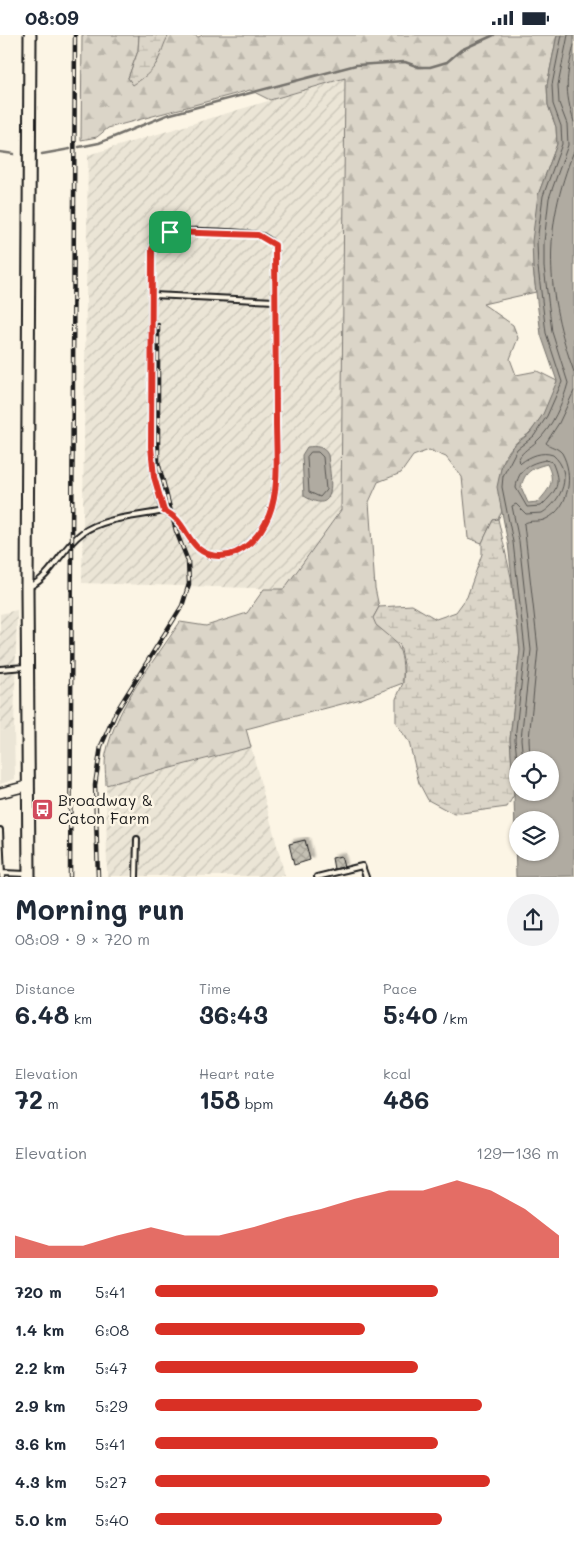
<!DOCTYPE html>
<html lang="en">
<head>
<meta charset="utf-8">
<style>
  body { margin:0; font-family:Mali,sans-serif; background:#f2f2f3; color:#1f2937; height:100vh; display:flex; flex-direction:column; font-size:19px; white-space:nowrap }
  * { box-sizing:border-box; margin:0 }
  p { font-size:16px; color:#747a83 }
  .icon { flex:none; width:28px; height:28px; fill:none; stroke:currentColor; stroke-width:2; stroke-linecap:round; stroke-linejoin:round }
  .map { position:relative; height:842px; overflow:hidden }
  .details { display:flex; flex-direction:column; background:#fff; flex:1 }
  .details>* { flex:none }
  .fabs { position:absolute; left:509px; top:716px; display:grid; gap:10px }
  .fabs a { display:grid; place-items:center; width:50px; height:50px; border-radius:50%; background:#fff; box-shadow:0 1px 4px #0004; font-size:25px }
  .pin { position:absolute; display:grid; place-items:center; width:42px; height:42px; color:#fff; margin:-21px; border-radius:10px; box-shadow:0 2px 8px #0006 }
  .round { display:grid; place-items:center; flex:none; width:52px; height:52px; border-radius:26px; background:#f2f2f3 }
  .overview { display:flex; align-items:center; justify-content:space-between; height:85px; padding:0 15px }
  h1 { font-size:28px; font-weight:800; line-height:38px }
  .metrics { display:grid; grid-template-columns:repeat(3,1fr); gap:8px; height:85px; padding:5px 15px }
  .metrics div { display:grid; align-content:center }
  .metrics b { font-size:25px; font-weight:800 }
  .metrics small { font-size:14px; font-weight:400 }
  .metrics p { font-size:14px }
  .chart { height:140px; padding:10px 15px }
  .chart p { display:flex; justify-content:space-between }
  .chart svg { width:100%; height:90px; margin-top:5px; fill:#d93025; opacity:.7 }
  ul { padding:0 15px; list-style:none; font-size:16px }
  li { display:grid; grid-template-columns:80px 60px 1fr; align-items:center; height:38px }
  li i { height:12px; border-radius:6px; background:#d93025 }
  .status { display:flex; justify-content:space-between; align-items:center; height:35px; padding:0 25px; background:#fff; direction:ltr }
  .status svg { height:14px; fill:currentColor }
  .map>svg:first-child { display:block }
  .built { fill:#ebe5d6 }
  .industrial { fill:url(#industrial-furrows) }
  .forest { fill:url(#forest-firs); stroke:#7c7872 }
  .wetland { fill:url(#wetland-marsh); stroke:#7c7872 }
  .water { fill:#b0aba1; stroke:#75726c; fill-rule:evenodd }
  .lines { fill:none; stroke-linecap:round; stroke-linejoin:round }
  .shore { stroke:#575551; stroke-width:1 }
  .stream { stroke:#75726c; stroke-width:2.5 }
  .building { fill:url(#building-cross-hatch); stroke:#1c1c1c; filter:url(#shadow) }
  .service-casing { stroke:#1c1c1c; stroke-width:8 }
  .tertiary-casing { stroke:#1c1c1c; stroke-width:12 }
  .primary-casing { stroke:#1c1c1c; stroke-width:15 }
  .service { stroke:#fcf5e5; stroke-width:4 }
  .tertiary { stroke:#fcf5e5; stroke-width:9 }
  .primary { stroke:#fcf5e5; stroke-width:11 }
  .rail-casing { stroke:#1c1c1c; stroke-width:4.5 }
  .rail { stroke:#fcf5e5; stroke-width:2.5; stroke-dasharray:8; stroke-linecap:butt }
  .route-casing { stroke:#fff; stroke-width:10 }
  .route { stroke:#d93025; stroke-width:6 }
  .labels { text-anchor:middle; stroke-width:5; stroke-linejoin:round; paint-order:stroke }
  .poi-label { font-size:16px; fill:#1c1c1c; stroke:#fcf5e5; text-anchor:start }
</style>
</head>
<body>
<div class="status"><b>08:09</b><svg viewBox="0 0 49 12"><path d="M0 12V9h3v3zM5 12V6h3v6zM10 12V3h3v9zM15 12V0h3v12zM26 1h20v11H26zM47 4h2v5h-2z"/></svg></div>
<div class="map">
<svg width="574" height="842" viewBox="0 0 574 842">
  <defs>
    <pattern id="industrial-furrows" width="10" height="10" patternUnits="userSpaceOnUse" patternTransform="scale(1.25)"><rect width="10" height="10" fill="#ebe5d6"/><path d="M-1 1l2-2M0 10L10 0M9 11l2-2" fill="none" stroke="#c9c4b7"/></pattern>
    <pattern id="forest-firs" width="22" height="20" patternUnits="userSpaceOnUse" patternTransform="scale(1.25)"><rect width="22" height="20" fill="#dbd5c8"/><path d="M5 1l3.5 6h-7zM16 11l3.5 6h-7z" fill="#bbb6ab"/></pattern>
    <pattern id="wetland-marsh" width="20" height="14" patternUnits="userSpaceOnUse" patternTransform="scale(1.25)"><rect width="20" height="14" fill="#dbd5c8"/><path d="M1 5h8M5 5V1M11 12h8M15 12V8" fill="none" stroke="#bbb6ab"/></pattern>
    <pattern id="building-cross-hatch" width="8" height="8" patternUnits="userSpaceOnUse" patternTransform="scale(1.25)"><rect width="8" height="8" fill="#c4c0b3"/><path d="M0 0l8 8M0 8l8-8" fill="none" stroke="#a8a499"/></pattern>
    <filter id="shadow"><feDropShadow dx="3.5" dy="-3.5" stdDeviation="1" flood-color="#0004"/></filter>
  </defs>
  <rect width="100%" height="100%" fill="#fcf5e5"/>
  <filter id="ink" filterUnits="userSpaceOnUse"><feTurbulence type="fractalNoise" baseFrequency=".02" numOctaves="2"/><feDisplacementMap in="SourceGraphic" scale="10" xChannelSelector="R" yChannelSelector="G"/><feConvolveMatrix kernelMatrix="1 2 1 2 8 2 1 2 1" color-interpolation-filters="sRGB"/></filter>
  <g filter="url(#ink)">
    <path class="built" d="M14,693L15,744L0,749V696Z"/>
    <path class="industrial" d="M345,43L341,475L284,554L82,548L88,120Z
      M17,575L14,693L0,696V579Z
      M251,712L285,841H107L106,750Z"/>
    <path class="forest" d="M82,0H139L138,16L128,43L157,28L163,8L169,0H195L198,2L203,0H557L547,50L548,70L556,92L557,109L538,160L533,232L536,257L483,269L513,290L518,303L510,324L516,340L537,336L557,346C552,363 543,384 530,397C527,401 521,403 518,406C496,425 497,452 502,477L498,484L493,485L482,508L468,503L462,442L446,422L429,415L413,421L401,438L378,447L369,467L375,553L379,572L373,583C398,608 404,611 403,648L361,664L246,694L251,712L106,750C106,740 104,729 106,719C116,671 153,628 180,587L206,591L247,578L264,554H284L341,475L345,43L270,65L250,55L108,93L97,102L81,105Z"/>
    <path class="wetland" d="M139,0H169C163,9 162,18 157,27C152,37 142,44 133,50L128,43L138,16Z
      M498,484L511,542L520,615L510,704L514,760L507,772L454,779L428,765L419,748L409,707L396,688V664L403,648L404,630L400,610L376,590L373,583L379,572L412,570L436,584L456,577L467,562L482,519V508L493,485Z"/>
    <path class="water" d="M557,0H574V841L516,842L514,760L510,704L520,615L508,508L497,452L502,429L513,411L530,398L543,379L557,346L541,300L533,232L532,206L538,160L557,109L556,92L548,70L547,50ZM547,429C556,447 550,453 538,467L528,468L521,452C525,436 532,433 547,429ZM518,725H550V758H518ZM518,785H550V818H518Z
      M307,412C316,411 324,411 328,420C330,440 340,483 304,461L302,420Z"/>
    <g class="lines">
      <path class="shore" d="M574,10C566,43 564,55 574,87
        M574,116C542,195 546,258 574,337
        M311,417H318L323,422L326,455L320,462L309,457L307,422Z
        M546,425L552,427C562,450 557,455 541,471L527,472L516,453C518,434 529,428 546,425Z
        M523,725L521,704L531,615L519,506L512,471L516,469L526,479L542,478C562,466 574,438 553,420C542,416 530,421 521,428L518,425C523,415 530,413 537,406C552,393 563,367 568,348L552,297L544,232V207L549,163L568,110L567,89L559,68L558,50L568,0
        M530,725L529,704L538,614L524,489C529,484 539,488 546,484C570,473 574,439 562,418C557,412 550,412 546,408L559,388L574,356
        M518,737L515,704L525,615L513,507L502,452L503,441L517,414L534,401L547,381L562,347L546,298L538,232L537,207L543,161L562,109L561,91L553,69L552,50L562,0"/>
      <path class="stream" d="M79,112L99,108L167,80L356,30L405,27L419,32H430L447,27L461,15L494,0
        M0,117L14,119
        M42,119L70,114"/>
    </g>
    <path class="building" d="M305,805L310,825L294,830L289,809Z
      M341,821L344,832L334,834L332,823Z"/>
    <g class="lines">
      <defs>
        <path id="service" d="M153,260L275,266
          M29,552C53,541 61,513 82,498C104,482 138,482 163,476L154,442L151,412L152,214C154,207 157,203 164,199C177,193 243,197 258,200C265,201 270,206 275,211C275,270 276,330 276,389C276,418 280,453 269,480C262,499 241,522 219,521C187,521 189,485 163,476
          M0,634L25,632
          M0,795L2,842
          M2,838L27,839
          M136,842L137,804
          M317,842L362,831L366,842"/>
        <path id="tertiary" d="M0,758L27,751"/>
        <path id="primary" d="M29,842L27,553L30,0"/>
      </defs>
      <use href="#service" class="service-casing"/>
      <use href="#tertiary" class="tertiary-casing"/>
      <use href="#primary" class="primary-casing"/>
      <use href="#service" class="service"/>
      <use href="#tertiary" class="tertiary"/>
      <use href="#primary" class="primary"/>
      <defs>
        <path id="rail" d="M70,842L75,0
          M98,842L95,750L101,711L116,677L182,571L189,549L188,526L176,496L158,427V290"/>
      </defs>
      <use href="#rail" class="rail-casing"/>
      <use href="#rail" class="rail"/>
    </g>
  </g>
  <g class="lines" filter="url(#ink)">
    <defs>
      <path id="route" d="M170,197L258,200L275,210C275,269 276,327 276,386C276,416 280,452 269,480C261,500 242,522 219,521C187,521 189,485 164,476L154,442L151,412L152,214L157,204Z"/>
    </defs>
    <use href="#route" class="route-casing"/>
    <use href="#route" class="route"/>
  </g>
  <defs>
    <symbol id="bus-square" viewBox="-11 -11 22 22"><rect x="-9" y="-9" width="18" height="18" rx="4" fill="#d1495b" stroke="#fcf5e5"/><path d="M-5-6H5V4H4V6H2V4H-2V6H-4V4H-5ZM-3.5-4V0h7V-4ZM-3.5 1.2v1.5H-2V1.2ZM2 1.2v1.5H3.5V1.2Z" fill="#fff"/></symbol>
  </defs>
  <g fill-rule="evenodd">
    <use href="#bus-square" x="30" y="762" width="25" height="25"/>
  </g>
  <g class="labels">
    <g class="poi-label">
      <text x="58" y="771">Broadway &amp;<tspan x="58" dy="18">Caton Farm</tspan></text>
    </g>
  </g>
</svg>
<div class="fabs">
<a><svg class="icon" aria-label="locate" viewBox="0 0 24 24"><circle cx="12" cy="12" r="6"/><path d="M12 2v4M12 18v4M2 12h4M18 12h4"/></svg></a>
<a><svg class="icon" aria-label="layers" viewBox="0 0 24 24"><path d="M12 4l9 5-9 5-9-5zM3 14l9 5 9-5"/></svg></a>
</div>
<div class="pin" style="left:170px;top:197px;background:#1e9e55"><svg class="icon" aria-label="arrive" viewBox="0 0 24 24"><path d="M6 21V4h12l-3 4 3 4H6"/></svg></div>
</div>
<section class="details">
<div class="overview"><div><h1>Morning run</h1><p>08:09 · 9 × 720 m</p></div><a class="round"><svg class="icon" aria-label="share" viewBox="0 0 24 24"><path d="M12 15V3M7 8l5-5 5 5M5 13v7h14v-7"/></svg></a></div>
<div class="metrics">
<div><p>Distance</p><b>6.48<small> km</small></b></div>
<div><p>Time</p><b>36:43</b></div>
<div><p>Pace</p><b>5:40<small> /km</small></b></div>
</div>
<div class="metrics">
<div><p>Elevation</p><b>72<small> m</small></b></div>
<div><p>Heart rate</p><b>158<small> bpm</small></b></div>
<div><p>kcal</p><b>486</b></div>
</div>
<div class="chart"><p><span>Elevation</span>129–136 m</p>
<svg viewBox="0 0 160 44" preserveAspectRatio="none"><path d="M0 44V33L10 38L20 38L30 33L40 29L50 33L60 33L70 29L80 24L90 20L100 15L110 11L120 11L130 6L140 11L150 20L160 33V44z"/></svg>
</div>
<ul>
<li><b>720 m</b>5:41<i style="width:70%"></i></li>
<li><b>1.4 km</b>6:08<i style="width:52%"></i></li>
<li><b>2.2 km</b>5:47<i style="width:65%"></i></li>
<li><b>2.9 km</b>5:29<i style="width:81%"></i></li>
<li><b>3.6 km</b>5:41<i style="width:70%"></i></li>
<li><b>4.3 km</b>5:27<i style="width:83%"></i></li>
<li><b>5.0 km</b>5:40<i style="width:71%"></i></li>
</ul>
</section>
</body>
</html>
